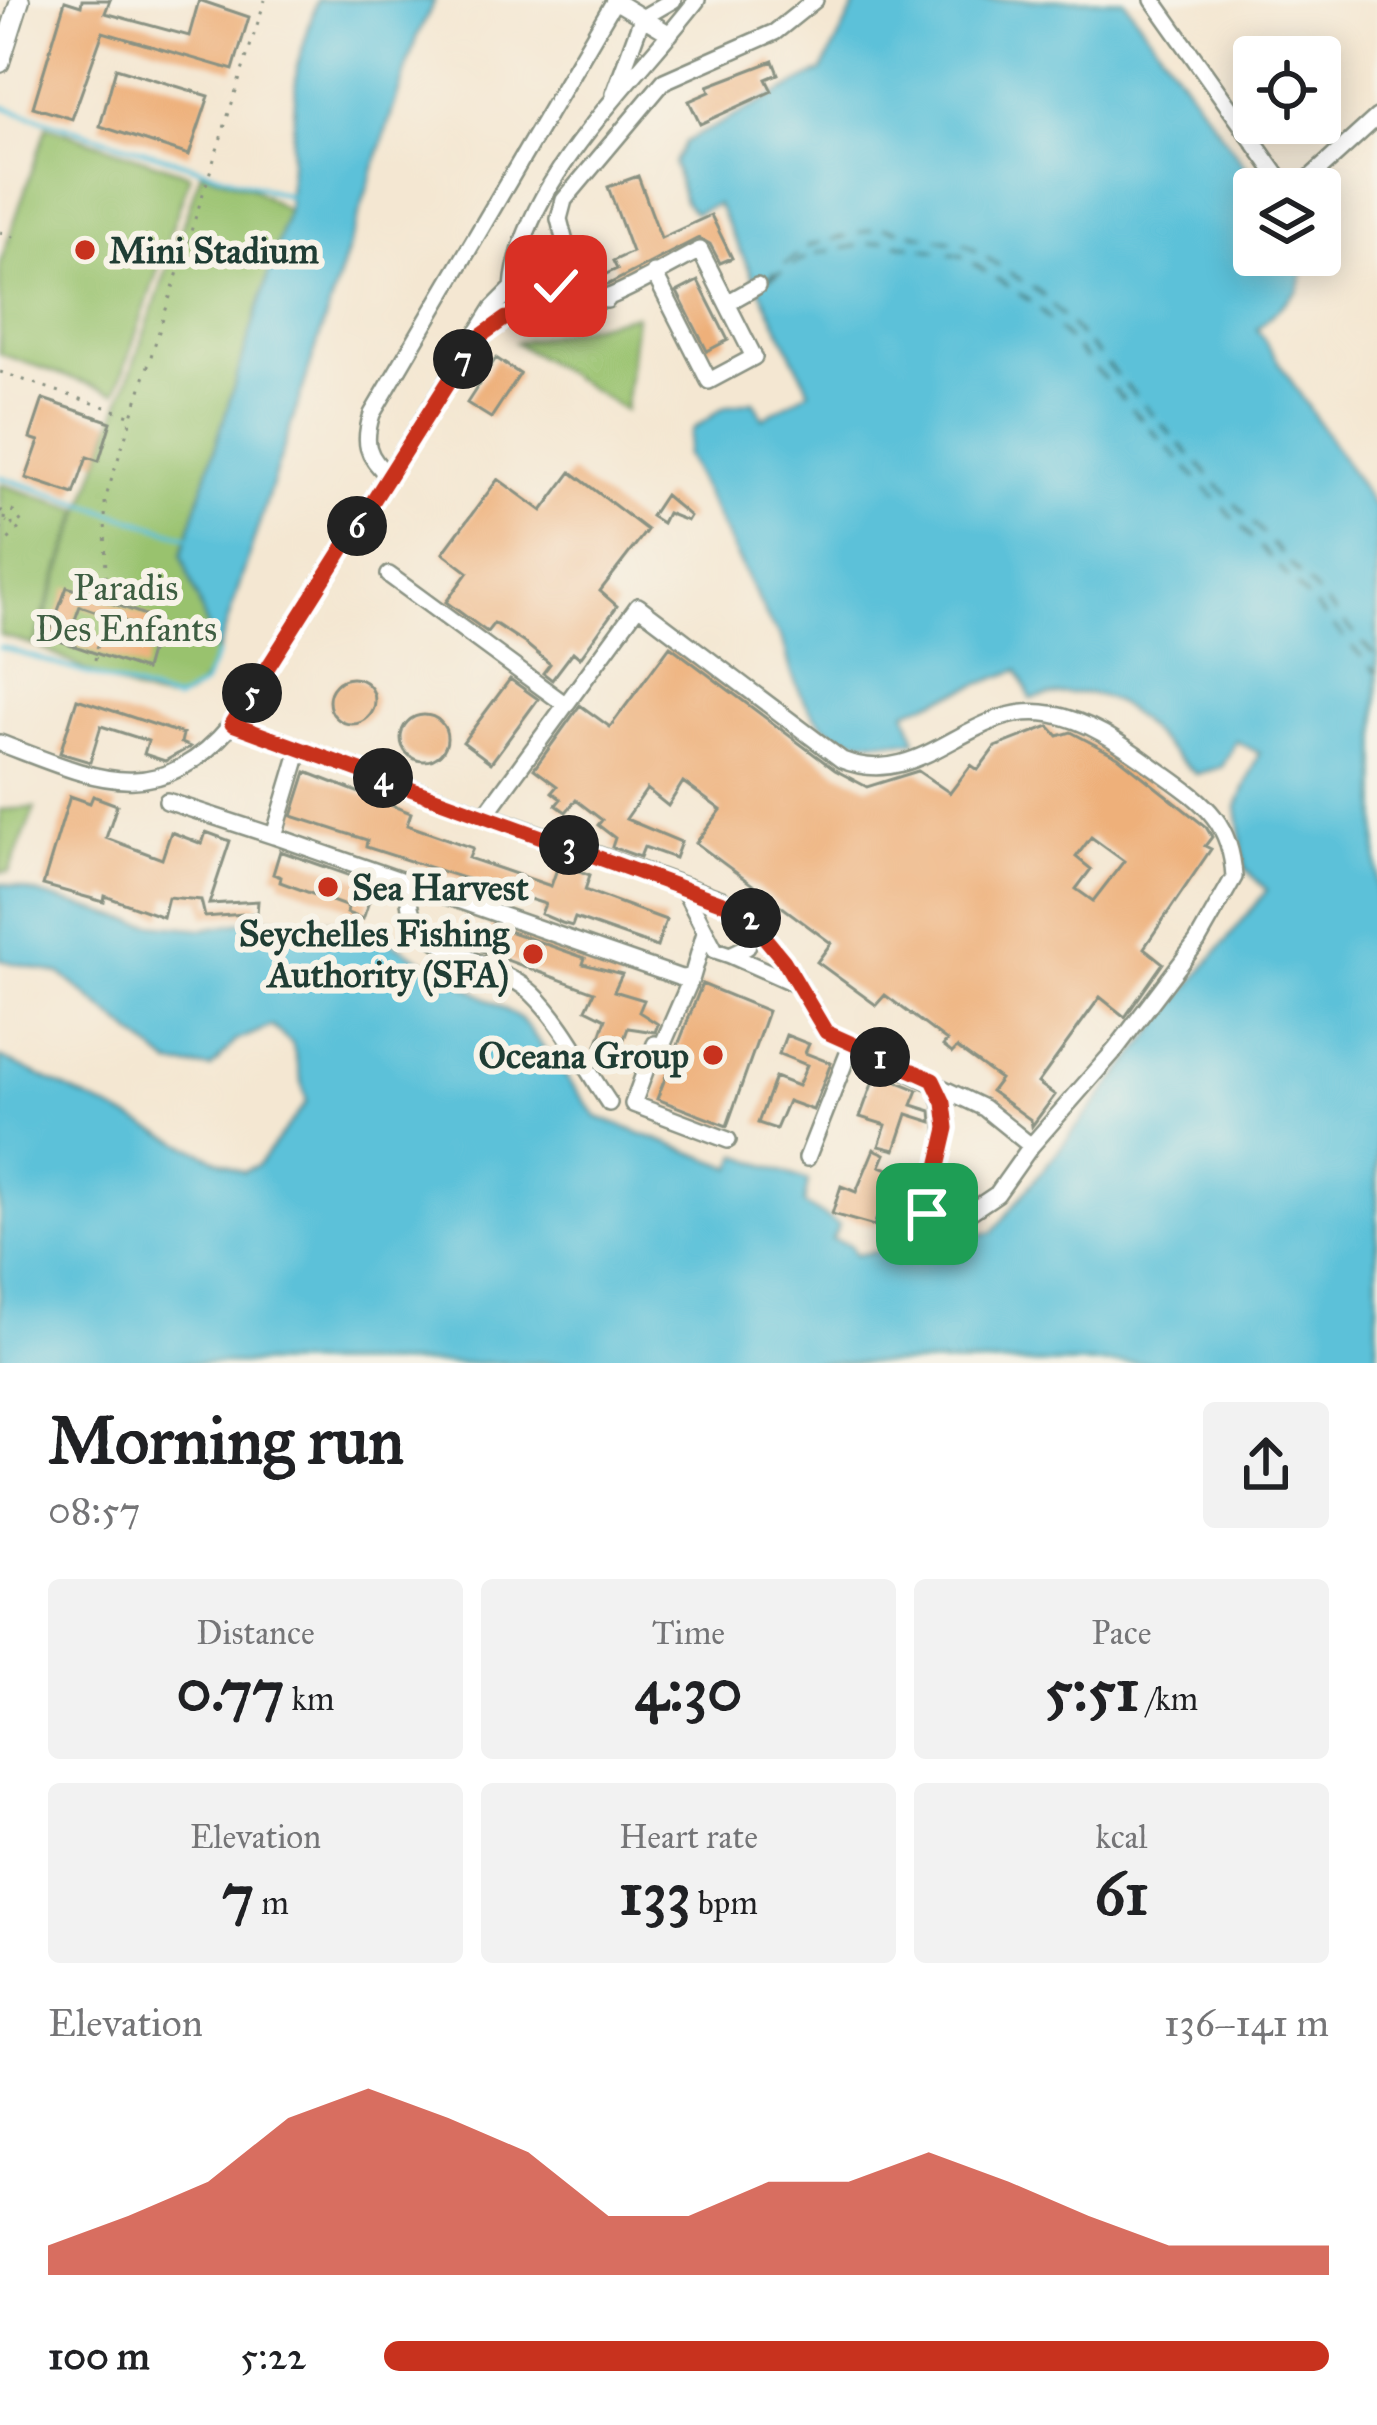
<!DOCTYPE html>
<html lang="en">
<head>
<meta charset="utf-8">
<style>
  body { margin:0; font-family:"IM FELL Great Primer",serif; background:#f2f2f2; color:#202124; height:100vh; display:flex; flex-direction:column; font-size:45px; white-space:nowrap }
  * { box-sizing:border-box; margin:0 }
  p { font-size:39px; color:#757577 }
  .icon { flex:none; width:66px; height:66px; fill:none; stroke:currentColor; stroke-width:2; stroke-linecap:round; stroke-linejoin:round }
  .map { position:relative; height:1363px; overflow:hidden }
  .side { display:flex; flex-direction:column; background:#fff; flex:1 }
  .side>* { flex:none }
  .controls { position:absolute; left:1233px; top:36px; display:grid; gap:24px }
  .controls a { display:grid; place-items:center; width:108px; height:108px; border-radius:12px; background:#fff; box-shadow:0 6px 30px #0003; font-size:60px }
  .pin { position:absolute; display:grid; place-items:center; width:102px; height:102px; color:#fff; margin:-51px; border-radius:24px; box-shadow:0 6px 18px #0006 }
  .km { position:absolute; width:60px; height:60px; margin:-30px; border-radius:50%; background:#222; color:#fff; font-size:33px; line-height:60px; text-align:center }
  .round { display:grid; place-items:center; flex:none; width:126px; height:126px; border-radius:12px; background:#f2f2f2 }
  .head { display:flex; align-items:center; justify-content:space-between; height:204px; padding:0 48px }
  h1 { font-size:66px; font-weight:700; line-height:90px }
  .figures { display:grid; grid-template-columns:repeat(3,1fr); gap:18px; height:204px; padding:12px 48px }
  .figures div { display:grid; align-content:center; border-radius:12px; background:#f2f2f2; text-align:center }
  .figures b { font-size:60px; font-weight:700 }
  .figures small { font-size:33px; font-weight:400 }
  .figures p { font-size:33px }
  .chart { height:336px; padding:24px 48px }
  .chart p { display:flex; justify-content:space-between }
  .chart svg { width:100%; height:216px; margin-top:12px; fill:#c8321e; opacity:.7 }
  ul { padding:0 48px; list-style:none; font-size:39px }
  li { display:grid; grid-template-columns:192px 144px 1fr; align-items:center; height:90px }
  li i { height:30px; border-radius:15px; background:#c8321e }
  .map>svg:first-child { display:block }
  .green { fill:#99c26e; stroke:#5c8051; stroke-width:3 }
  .water { fill:#5bc1d9; stroke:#3d7f86; stroke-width:3 }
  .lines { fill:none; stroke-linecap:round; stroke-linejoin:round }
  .stream { stroke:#5bc1d9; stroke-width:4.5 }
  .ferry { stroke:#2e5e5d; stroke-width:3; stroke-dasharray:15 12; stroke-linecap:butt }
  .building { fill:#eeb07a; fill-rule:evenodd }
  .minor-casing { stroke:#8a9283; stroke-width:20 }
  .major-casing { stroke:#8a9283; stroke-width:22 }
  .path { stroke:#8a9283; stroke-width:3; stroke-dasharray:3 9; stroke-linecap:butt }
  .minor { stroke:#fff; stroke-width:15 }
  .major { stroke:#fff; stroke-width:18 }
  .route-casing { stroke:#fff; stroke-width:24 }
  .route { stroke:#c8321e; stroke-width:15 }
  .poi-dot { fill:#c8321e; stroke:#f7f3e8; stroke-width:4.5 }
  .labels { text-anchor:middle; stroke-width:12; stroke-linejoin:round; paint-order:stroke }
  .poi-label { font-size:36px; font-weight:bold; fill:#1f3d34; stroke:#f7f3e8; text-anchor:start }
  .park-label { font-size:36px; fill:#3e5e42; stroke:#f7f3e8 }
</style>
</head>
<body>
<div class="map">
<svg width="1377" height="1363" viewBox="0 0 1377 1363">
  <rect width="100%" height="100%" fill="#f7f3e8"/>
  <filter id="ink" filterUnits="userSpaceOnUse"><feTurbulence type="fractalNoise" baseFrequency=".00833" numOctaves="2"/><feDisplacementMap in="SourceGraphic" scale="24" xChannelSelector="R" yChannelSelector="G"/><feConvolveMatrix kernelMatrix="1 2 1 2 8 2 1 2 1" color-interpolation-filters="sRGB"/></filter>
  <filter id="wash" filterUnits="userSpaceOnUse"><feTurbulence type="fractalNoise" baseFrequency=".004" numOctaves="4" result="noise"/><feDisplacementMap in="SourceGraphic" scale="48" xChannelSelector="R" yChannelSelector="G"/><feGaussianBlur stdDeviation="2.7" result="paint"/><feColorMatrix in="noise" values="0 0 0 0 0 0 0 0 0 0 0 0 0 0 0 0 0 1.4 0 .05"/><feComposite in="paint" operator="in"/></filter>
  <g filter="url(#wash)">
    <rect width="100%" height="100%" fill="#f4e7d2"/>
    <path class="green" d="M47,126L190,175L116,393L0,354V264Z
      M201,172L250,187L288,211L182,555L217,654C208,673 199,697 175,700C144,705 65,658 35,645Z
      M636,315L625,410L516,343Z
      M0,484L80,510L33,645L0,635Z
      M35,808L9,872H0V810Z"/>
    <path class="water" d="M317,0H435L416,38L217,654L182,555L288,211L297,67Z
      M858,0H1124L1262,189H1254V255H1308L1298,290L1257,329L1377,511V1363H0V1057L243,1172L258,1165L307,1102L292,1043L271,1026L236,1041L211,1068L171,1065L61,974L0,960V883L139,923L204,929L258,919L331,921L388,940L521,1019L597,1117L733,1168L738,1155L808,1181L804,1204L839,1225L832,1239L850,1245L855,1255L993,1232L1267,890L1245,869L1237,807L1259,753L1236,741L1222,767L1196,774C1132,725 1129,675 1031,699L1018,670L906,711L916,741C849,741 821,746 793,676C784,654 789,643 771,625L686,455L692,430L725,407L753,401L763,418L810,391L717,204L695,213L684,201L674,163L685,142L822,71Z"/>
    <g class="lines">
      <path class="stream" d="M0,106L289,196
        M0,477L187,537
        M0,647L176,701L203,685L217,654"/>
      <path class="ferry" d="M769,279L812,254L884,241L962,256L1035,304L1377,673
        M764,281L810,245L883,227L967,245L1041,293L1377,658"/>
    </g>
    <g id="blocks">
      <path class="building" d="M82,0H110L105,13L189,36L199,0L249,17L233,70L103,32L72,119L33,107L65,1L81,6Z
        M773,61L778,74L766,79L772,91L700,124L689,101L710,92L708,86Z
        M116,68L209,96L189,155L100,126Z
        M638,176L661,238L711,215L732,258L720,263L710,244L699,238L607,285H582L617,269L613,261L632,252L608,187Z
        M698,281L728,340L707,351L677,292Z
        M496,358L520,374L491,418L467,403Z
        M43,399L111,422L99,461L87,457L74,494L26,478L39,441L30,438Z
        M571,472L647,530L600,591L617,606L580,658L573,652L552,680L543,673L550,664L526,644L494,623L487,632L446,602L468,572L443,553L498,479L542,511Z
        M665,495L690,516L687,521L667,513L662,523L651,516Z
        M67,587L159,620L145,670L48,637ZM80,606L137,626L131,648L72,628Z
        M670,646L835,770L867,787L918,771L950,793L971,765L978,770L995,747L1049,726L1058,736L1071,732L1118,757L1206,827L1212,837L1205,846L1211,849L1144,948L1163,963L1125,1017L1100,997L1038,1083L1055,1095L1032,1126L1031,1120L991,1091L1000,1079L957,1048L952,1053L943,1046L947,1041L885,995L876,1005L817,962L831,943L696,843L721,810L683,782L668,806L647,789L626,819L681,842L675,858L644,847L640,857L612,847L615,838L598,825L602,820L576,800L566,812L556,805L561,799L552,792L557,786L534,769L580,705L610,727ZM1091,837L1124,861L1093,901L1076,889L1091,869L1076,857Z
        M329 701a23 23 0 1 1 46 0a23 23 0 1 1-46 0Z
        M510,679L538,699L491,763L463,742Z
        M77,699L183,734L181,743L190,747L165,761L144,754L148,741L101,726L90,762L60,753Z
        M401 738a23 23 0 1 1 46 0a23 23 0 1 1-46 0Z
        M306,772L411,813L407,825L473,848L469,858L551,886L559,863L590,875L585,890L666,920L657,947L575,918L572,926L562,923L541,914L545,904L366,847L367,840L292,816Z
        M70,796L90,803L93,796L117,805L106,838L162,859L171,832L202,844L206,832L230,841L209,904L258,901L257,913L205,917L201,900L168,897L163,917L105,896L104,902L43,885Z
        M280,851L363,880L359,893L370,898L363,919L347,913L348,907L280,882L281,877L273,874Z
        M492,925L585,958L583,964L622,974L614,991L644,1000L639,1012L658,1024L655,1032L628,1028L619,1053L597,1045L606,1019L586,1009L594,992L482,951Z
        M702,984L768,1011L727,1126L657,1099Z
        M786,1035L809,1044L805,1053L831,1063L813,1110L788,1101L776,1129L758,1123L775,1077L798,1086L807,1065L779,1054Z
        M876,1073L918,1090L912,1105L931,1111L932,1122L907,1114L895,1150L879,1146L886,1125L860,1117Z
        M874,1149L885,1154L880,1166L893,1171L874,1226L832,1214L841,1186L856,1192Z"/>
    </g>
  </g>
  <g filter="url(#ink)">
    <use href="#blocks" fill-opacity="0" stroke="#8a9283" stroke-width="3"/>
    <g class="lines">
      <defs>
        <path id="minor" d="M1153,0L1287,189
          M615,1L670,34
          M614,94L642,18L673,0
          M1298,189L1377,117
          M607,300L573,296L556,286L568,254L559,219L564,200L664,81L775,32L815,0
          M727,303L757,286
          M553,311C609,306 651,275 700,250L754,357L709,381L654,273
          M482,334C510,309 528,326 553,311L559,295L547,277L533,273L518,280L513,296L524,314
          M389,476C366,456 363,442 372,414L615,0
          M389,575L566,705
          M232,724L721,899L754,923L747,947L730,955L715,950L683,888
          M0,743C93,778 157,813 232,724L493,308L513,288C521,183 635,81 697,0
          M300,749L274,836L681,978L692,977L704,936
          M167,801L274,836
          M485,815L638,606L842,760C923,792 972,699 1051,714C1095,722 1129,750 1165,775C1206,804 1231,823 1234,877L1197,942L1115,1050L1031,1146L997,1194L945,1229L931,1221C917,1189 966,1145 933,1080
          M411,884C393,948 497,959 533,994C563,1023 585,1068 609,1103
          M754,923L794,975L825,1032L984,1108L1031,1146
          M730,955L800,986
          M692,977L662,1046L655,1044L633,1104L728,1140
          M807,1158L851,1046"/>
        <path id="major" d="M0,63L20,0"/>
      </defs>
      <use href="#minor" class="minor-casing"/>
      <use href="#major" class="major-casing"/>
      <path class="path" d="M0,232L19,239
        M0,372L129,415
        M0,511L12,510L23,524L8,540L0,539
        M0,529L12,525V519L1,518L7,522
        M95,660L106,600L105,500L265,0"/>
      <use href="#minor" class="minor"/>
      <use href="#major" class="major"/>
    </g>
  </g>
  <g class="lines" filter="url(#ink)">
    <defs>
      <path id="route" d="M556,286L557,304L547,316L506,318L475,340L232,724L742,910L784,961L826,1032L933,1080L944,1103L947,1128L927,1214"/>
    </defs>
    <use href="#route" class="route-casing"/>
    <use href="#route" class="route"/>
  </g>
  <g class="poi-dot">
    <circle cx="85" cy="250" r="12"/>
    <circle cx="328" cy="887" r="12"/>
    <circle cx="533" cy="954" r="12"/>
    <circle cx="713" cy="1055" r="12"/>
  </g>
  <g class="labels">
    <g class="poi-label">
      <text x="109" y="263">Mini Stadium</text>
      <text x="352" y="900">Sea Harvest</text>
      <text x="509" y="946" text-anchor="end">Seychelles Fishing<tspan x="509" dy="41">Authority (SFA)</tspan></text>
      <text x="689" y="1068" text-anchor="end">Oceana Group</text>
    </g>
    <g class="park-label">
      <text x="126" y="600">Paradis<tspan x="126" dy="41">Des Enfants</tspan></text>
    </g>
  </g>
</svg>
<div class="controls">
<a><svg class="icon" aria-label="locate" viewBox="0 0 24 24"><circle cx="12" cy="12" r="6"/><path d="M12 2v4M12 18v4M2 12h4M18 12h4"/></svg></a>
<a><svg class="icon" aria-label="layers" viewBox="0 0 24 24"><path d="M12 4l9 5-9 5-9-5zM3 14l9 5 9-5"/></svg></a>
</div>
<div class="pin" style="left:927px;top:1214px;background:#1e9e55"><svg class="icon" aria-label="arrive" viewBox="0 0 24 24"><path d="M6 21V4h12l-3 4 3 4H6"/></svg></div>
<div class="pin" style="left:556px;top:286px;background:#d93025"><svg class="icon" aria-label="check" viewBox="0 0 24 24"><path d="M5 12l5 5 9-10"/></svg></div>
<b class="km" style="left:880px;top:1057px">1</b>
<b class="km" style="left:751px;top:918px">2</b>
<b class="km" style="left:569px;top:845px">3</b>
<b class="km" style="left:383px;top:778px">4</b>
<b class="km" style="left:252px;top:693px">5</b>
<b class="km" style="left:357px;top:526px">6</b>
<b class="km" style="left:463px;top:359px">7</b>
</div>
<section class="side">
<div class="head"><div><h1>Morning run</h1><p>08:57</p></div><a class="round"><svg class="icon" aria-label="share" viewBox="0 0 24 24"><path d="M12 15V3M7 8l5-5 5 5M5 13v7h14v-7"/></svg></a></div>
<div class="figures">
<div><p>Distance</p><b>0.77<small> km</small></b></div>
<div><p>Time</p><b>4:30</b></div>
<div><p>Pace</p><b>5:51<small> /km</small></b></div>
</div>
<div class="figures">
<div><p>Elevation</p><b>7<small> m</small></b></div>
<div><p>Heart rate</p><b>133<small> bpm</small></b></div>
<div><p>kcal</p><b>61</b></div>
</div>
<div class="chart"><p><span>Elevation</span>136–141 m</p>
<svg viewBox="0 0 160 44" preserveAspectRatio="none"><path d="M0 44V38L10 32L20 25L30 12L40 6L50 12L60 19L70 32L80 32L90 25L100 25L110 19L120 25L130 32L140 38L150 38L160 38V44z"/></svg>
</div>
<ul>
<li><b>100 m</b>5:22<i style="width:100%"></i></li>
</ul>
</section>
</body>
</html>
